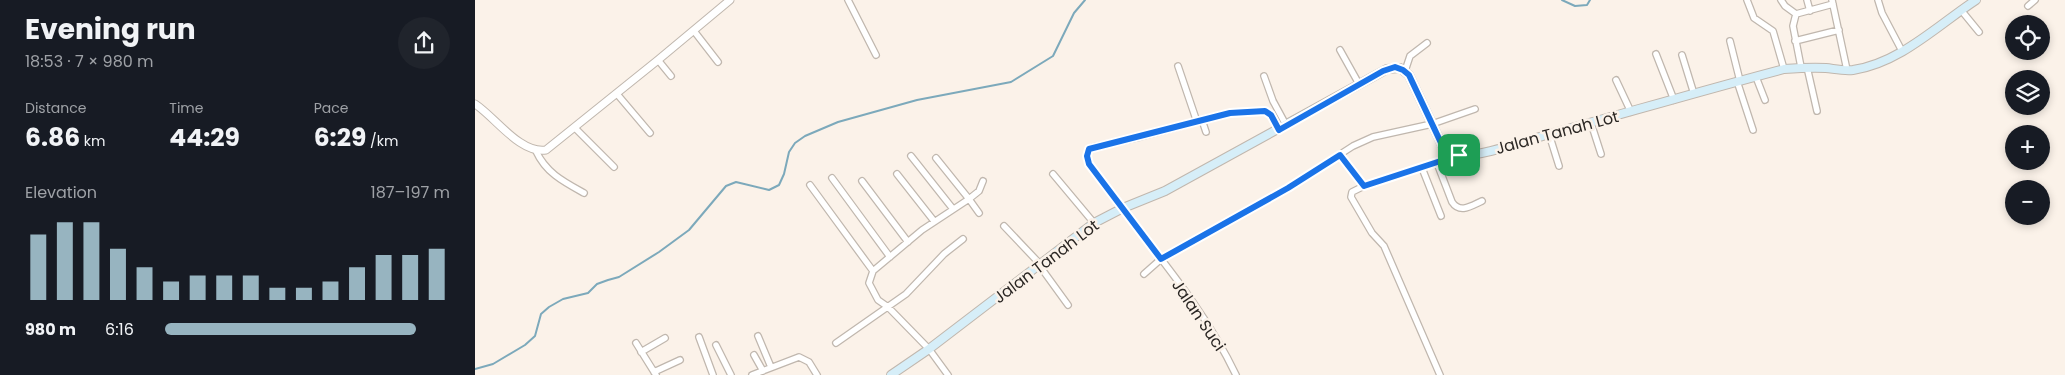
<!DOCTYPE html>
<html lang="en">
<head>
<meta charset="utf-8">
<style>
  body { margin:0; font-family:Poppins,sans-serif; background:#20242c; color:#f1f3f6; height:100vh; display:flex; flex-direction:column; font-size:19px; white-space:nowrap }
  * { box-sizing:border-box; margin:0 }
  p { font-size:16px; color:#9ea1a6 }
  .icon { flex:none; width:28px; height:28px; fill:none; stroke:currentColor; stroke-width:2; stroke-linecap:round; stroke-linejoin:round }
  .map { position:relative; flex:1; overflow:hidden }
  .sheet { display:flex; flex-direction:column; background:#171b24; width:475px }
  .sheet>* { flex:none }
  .buttons { position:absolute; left:1530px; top:15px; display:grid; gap:10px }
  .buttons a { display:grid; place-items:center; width:45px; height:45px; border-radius:50%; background:#171b24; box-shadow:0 2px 8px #0003; font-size:25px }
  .pin { position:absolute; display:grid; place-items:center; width:42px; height:42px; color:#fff; margin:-21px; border-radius:10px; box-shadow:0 2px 8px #0006 }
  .round { display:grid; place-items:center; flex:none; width:52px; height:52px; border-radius:26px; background:#20242c }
  .headline { display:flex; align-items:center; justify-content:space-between; height:85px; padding:0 25px }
  h1 { font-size:28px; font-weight:700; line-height:38px }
  .stats { display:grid; grid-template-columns:repeat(3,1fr); gap:8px; height:85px; padding:5px 25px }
  .stats div { display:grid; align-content:center }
  .stats b { font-size:25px; font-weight:700 }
  .stats small { font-size:14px; font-weight:400 }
  .stats p { font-size:14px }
  .chart { height:140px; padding:10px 25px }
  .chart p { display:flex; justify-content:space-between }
  .chart svg { width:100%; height:90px; margin-top:5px; stroke:#97b4c0; stroke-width:6 }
  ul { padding:0 25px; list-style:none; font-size:16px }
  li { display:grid; grid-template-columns:80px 60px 1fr; align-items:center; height:38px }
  li i { height:12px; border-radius:6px; background:#97b4c0 }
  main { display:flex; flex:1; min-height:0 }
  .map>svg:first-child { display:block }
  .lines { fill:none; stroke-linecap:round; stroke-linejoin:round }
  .stream { stroke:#7ca9bb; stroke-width:2 }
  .minor-casing { stroke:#c0b7ae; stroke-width:8 }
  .tertiary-casing { stroke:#c0b7ae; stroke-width:9 }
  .secondary-casing { stroke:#c0b7ae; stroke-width:10 }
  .minor { stroke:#fff; stroke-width:5.5 }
  .tertiary { stroke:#fff; stroke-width:7 }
  .secondary { stroke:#d6eef8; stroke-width:8 }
  .route-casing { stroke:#fff; stroke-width:10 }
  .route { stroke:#1a73e8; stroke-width:6 }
  .labels { text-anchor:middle; stroke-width:5; stroke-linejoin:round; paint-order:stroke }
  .street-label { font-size:16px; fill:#2a2623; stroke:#fbf2e9 }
</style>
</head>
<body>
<main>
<section class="sheet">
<div class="headline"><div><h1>Evening run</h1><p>18:53 · 7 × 980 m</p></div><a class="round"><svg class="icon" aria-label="share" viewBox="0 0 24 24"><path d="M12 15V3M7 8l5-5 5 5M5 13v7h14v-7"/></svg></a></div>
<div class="stats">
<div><p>Distance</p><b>6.86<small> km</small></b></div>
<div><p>Time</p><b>44:29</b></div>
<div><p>Pace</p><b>6:29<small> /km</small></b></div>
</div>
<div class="chart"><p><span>Elevation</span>187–197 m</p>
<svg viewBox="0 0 160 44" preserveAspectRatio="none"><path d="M5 44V12M15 44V6M25 44V6M35 44V19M45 44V28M55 44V35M65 44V32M75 44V32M85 44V32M95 44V38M105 44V38M115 44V35M125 44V28M135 44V22M145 44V22M155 44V19"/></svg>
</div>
<ul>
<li><b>980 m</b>6:16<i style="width:88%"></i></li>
</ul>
</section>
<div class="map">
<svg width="1590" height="375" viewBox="0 0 1590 375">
  <rect width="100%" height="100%" fill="#fbf2e9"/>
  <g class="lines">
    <path class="stream" d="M1087,0L1100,6L1112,5L1115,0
      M0,369L18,364L50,345L60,336L66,314L74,307L88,299L113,293L122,284L133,280L144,277L184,252L214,230L251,186L261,182L294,190L304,185L309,174L314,152L320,143L330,136L363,122L442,100L536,82L578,56L599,13L610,0"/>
    <defs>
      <path id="minor" d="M373,0L401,55
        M1272,0L1279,18L1298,31L1309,69
        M1306,0L1310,6L1321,14
        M1332,0L1335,11
        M1357,0L1372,70
        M1403,0L1407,13L1427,51
        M1553,6L1560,0
        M1486,10L1504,32
        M1321,14L1318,26L1326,67
        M1321,14L1358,4
        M219,31L243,62
        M1255,41L1265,81
        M1320,41L1364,30
        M865,50L884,84
        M1181,54L1199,100
        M1207,55L1219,94
        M183,60L196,76
        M703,66L722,122
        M1332,67L1342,111
        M930,71L935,56L952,43
        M789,76L798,101L811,125
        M1281,77L1290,100
        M1141,80L1156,112
        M1262,81L1278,130
        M142,94L175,133
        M727,120L731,132
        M1116,123L1126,154
        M100,128L139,167
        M1074,134L1084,166
        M61,151C71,173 89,182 109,193
        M865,155L889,186
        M436,156L478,209
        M461,158L494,199L447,230L398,271L394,283L403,300L413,307L454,349L473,375
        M962,163L977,202C985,214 996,206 1007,201
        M947,168L966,216
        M422,174L459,221
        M578,174L619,223
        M357,178L415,257
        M387,181L433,242
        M335,185L398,271
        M504,213L494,199L504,191L508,181
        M529,226L565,264
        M564,265L593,305
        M669,274L686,259L813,188L878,146L898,137L957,124L1000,109
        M283,336L296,367
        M224,337L238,375
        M161,343L181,375
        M361,343L431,294L469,254L488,239
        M241,345L256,375
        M166,352L190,338
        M279,355L288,371
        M179,372L205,360
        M277,375L324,357L334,362L342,375
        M761,375C724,297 663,234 614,164L612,156L614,149L619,147L665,137L755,113L789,111L796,115L804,129
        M965,375L909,246L897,233L876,197L877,192L889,186L984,155"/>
      <path id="tertiary" d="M0,104C20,117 45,154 71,150L183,60L255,0"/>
      <path id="secondary" d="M416,375L454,349L619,223L648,208L690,191L912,69L925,68L934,75L967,145C971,150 976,154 982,155C1002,158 1050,141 1071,135C1151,113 1229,90 1309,69C1323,68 1337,67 1351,68C1360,69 1369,71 1378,70C1425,63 1463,25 1501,0"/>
    </defs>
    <use href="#minor" class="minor-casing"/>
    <use href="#tertiary" class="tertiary-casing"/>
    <use href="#secondary" class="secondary-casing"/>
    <use href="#minor" class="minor"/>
    <use href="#tertiary" class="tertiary"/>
    <use href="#secondary" class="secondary"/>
  </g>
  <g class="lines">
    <defs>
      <path id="route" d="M920,67L928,70L934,75L967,145L972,150L984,155L889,186L865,155L813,188L686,259L614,164L612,156L614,149L755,113L790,111L796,115L804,130L908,71Z"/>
    </defs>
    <use href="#route" class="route-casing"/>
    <use href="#route" class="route"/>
  </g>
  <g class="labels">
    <g class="street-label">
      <text transform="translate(1082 132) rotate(-15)" y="6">Jalan Tanah Lot</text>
      <text transform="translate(571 261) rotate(-37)" y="6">Jalan Tanah Lot</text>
      <text transform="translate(724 315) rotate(56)" y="6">Jalan Suci</text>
    </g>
  </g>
</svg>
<div class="buttons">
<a><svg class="icon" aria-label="locate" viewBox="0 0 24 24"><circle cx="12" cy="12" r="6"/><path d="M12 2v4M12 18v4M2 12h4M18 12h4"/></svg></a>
<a><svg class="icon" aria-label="layers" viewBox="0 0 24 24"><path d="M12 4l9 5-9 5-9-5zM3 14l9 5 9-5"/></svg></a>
<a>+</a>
<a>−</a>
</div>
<div class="pin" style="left:984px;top:155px;background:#1e9e55"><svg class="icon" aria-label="arrive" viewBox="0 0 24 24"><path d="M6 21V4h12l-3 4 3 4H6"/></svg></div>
</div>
</main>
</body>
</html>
